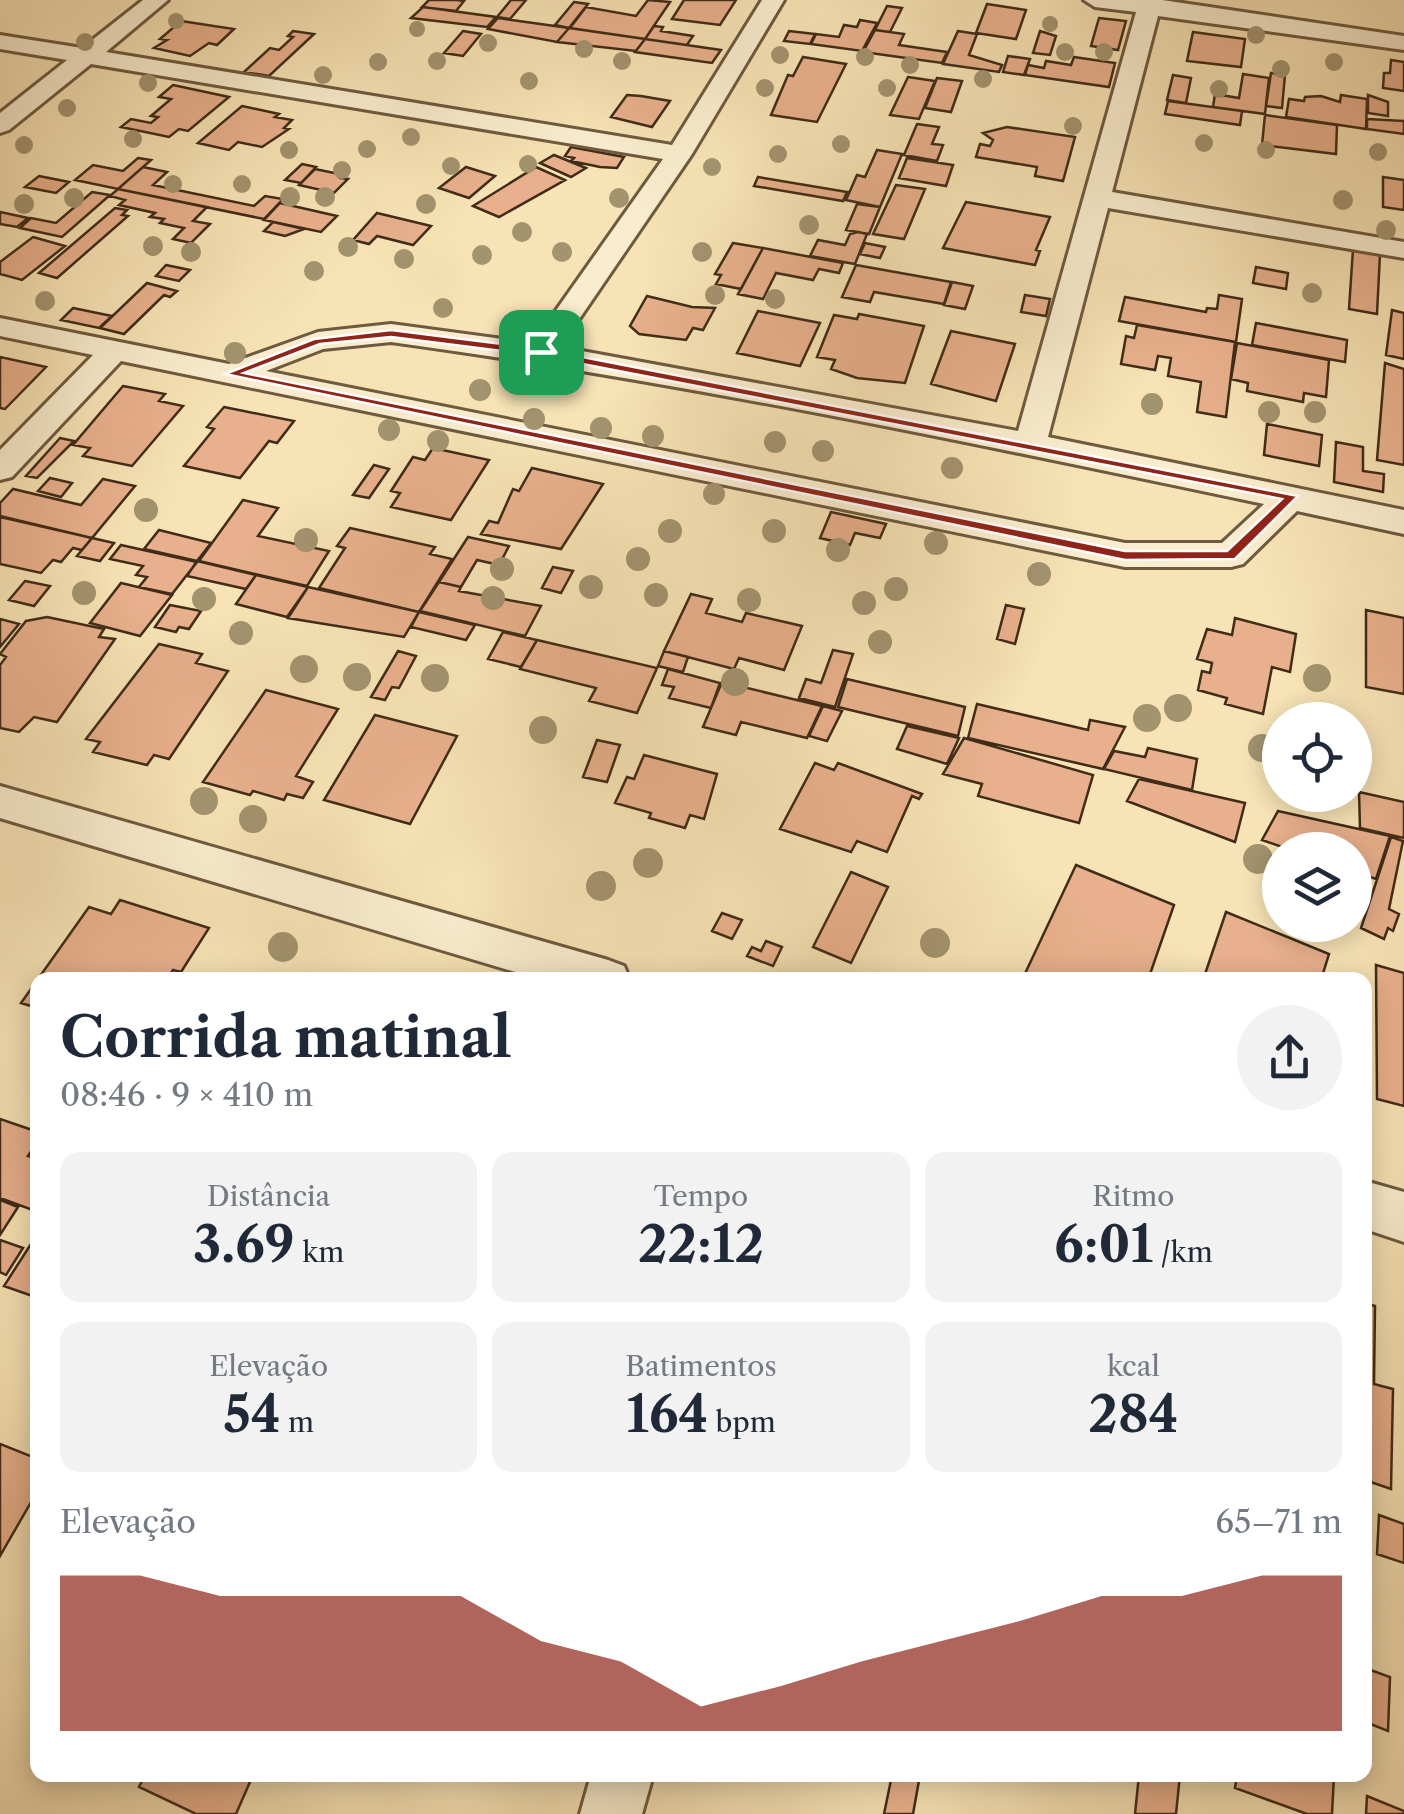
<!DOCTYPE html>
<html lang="pt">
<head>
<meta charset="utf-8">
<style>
  body { margin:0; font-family:"Libre Caslon Text",serif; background:#f2f2f3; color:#1f2937; height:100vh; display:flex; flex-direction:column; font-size:38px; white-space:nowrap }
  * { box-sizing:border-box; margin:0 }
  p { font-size:32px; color:#747a83 }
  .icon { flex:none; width:55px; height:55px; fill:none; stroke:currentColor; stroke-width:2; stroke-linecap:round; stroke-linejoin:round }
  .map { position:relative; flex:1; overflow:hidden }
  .panel { position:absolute; left:30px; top:972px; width:1342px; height:810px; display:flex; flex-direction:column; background:#fff; border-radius:20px; box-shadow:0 5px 25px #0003 }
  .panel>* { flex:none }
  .tools { position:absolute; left:1262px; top:702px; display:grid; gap:20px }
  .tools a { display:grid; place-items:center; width:110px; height:110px; border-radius:50%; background:#fff; box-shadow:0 5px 25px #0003; font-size:50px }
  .pin { position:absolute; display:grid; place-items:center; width:85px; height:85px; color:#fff; margin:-42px; border-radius:20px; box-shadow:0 5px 15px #0006 }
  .round { display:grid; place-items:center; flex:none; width:105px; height:105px; border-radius:52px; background:#f2f2f3 }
  .summary { display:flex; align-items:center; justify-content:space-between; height:170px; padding:0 30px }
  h1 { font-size:55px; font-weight:700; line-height:75px }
  .metrics { display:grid; grid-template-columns:repeat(3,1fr); gap:15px; height:170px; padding:10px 30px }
  .metrics div { display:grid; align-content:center; border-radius:20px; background:#f2f2f3; text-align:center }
  .metrics b { font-size:50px; font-weight:700 }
  .metrics small { font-size:28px; font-weight:400 }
  .metrics p { font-size:28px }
  .chart { height:280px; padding:20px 30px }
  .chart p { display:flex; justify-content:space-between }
  .chart svg { width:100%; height:180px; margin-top:10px; fill:#8f2418; opacity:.7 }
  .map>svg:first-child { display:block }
  .building { fill:#e8b08c; stroke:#402c17; stroke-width:2.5 }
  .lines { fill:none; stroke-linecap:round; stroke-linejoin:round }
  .street-casing { stroke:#6e5a3e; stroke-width:6 }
  .street { fill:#faedcf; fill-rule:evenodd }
  .tree { fill:#a3936f }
  .route { fill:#8f2418; stroke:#fff; stroke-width:2.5; fill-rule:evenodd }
</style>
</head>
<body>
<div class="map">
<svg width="1404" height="1814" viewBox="0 0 1404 1814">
  <rect width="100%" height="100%" fill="#f7e3b5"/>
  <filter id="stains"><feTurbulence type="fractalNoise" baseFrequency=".002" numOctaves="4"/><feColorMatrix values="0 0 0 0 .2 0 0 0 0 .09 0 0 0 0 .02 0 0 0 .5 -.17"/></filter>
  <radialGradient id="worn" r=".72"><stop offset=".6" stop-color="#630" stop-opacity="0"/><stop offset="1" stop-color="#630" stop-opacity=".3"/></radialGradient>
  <path class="building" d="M429,0H457L464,1L456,11L422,7Z
    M511,0H526L510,19L497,17Z
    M648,0L670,2L645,39L570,28L586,7L636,16Z
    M684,0H736L720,25L672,19Z
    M574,2L588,4L569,28L555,25Z
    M987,4L1026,10L1016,39L976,33Z
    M887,6L902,8L890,32L875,30Z
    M423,7L496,17L487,27L411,18Z
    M498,18L569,28L557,42L488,29Z
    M1099,18L1126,21L1118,50L1091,46Z
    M860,20L877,23L862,51L811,44L816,34L839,37L844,25L857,27Z
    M181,21L234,29L217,45L209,43L190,56L154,48L167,40L160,39Z
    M654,26L663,27L661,31L693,36L687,45L645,39Z
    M569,28L645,39L636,51L557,42Z
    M875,30L904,34L899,45L947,52L942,63L863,52Z
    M293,31L314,34L269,76L244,72L270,48L279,50L293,37L288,36Z
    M463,31L481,34L463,56L444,53Z
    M789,31L815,34L810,44L784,41Z
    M958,31L977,34L969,55L1002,65L999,72L943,64Z
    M1040,31L1056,36L1050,55L1033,53Z
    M1193,32L1245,39L1241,67L1187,61Z
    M645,39L721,50L712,63L635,52Z
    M1008,56L1030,59L1024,75L1003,72Z
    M803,57L846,64L817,122L771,115L788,75L793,76Z
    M1074,57L1115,63L1109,87L1025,75L1028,65L1044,68L1046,61L1071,65Z
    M1391,60L1404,62V91L1383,88L1384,73H1390Z
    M1271,73L1285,75L1282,108L1266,106Z
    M1243,74L1269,78L1265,114L1213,107L1215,94L1239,98Z
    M1173,75L1191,78L1186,103L1167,100Z
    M908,77L935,81L919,119L890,115Z
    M937,78L962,81L951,112L925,108Z
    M173,85L229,97L188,131L179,129L169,137L121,127L131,119L151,123L158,117L151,116L171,99L159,97Z
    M627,95L641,96L670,101L652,127L611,117Z
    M1341,95L1367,99L1366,129L1286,117L1289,99L1304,101L1305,97L1321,96L1340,102Z
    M1368,95L1388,102V116L1368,113Z
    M1168,101L1242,111L1240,125L1165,114Z
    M242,106L279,114L275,117L292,120L284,128L289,129L262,147L238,142L229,150L198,143Z
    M1265,115L1337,125L1336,154L1262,145Z
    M1367,119L1404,121V134L1367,129Z
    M917,124L939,127L932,144L943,145L937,161L904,155Z
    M1007,127L1075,137L1063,181L1035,176L1037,167L976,157L980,144L990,146L993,140L983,133Z
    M571,147L624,157L617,168L600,167L571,161L574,158L565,156Z
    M877,150L902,154L880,207L846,200L857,175L865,177Z
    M554,155L586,168L571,177L540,163Z
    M138,158L151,160L118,189L75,180L93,165L123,171Z
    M907,158L953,165L946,186L899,178Z
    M302,164L316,167L301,183L285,180Z
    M143,167L167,172L153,185L254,206L265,196L283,199L264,219L118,189Z
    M466,167L495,176L469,198L439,188Z
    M536,167L565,180L499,217L473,206Z
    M315,169L344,175L341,178L348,179L334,193L299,185Z
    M39,176L69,182L56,193L25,187Z
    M758,177L847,192L843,201L754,186Z
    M1383,177L1404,180V210L1383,207Z
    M896,185L925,189L904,239L873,234Z
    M118,189L207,207L193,221L210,224L191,243L173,239L184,228L160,223L164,219L150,217L155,213L119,205L125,200L110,196Z
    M92,192L110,195L62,237L20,228L31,218L56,223Z
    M966,202L1050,217L1036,250L1040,251L1035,265L943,248Z
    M280,203L337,216L321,232L264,220Z
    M857,204L880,207L869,234L846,230Z
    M115,208L127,210L122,215L128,216L57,278L39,273Z
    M0,212L28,218L17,227L0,224Z
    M377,213L431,226L413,245L377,236L369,244L353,240Z
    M273,222L304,229L285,236L264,231Z
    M858,232L867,234L855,264L810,256L818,240L845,245L850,234Z
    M33,237L65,246L22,280L0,274V262Z
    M733,243L763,248L741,289L716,284L721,275L715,274Z
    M865,243L885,247L880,258L860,254Z
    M763,248L843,263L839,273L819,269L813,280L776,273L763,299L738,294Z
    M1353,249L1380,254L1377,314L1349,309Z
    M166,265L190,270L179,281L156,276Z
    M856,265L951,282L944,304L874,292L870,302L842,297Z
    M1256,267L1288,273L1286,289L1253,283Z
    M952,282L973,286L965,309L944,305Z
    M147,283L177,291L170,297L164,295L124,334L100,328Z
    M1025,295L1050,299L1046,316L1021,312Z
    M1219,295L1242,299L1236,342L1119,321L1125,297L1206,312L1207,308L1217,309Z
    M647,296L692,307L715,308L703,330L693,328L686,340L639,334L630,326Z
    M73,308L112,316L99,328L61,320Z
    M1392,310L1404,313V359L1386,355Z
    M758,311L820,323L800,366L737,353Z
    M859,314L924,326L905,383L857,378L831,369L835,360L817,357L834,315L857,319Z
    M1256,323L1347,340L1345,362L1252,345Z
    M1137,325L1235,342L1226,417L1197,412L1201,382L1168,376L1171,358L1158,356L1155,370L1121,364L1126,336L1134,338Z
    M951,331L1015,344L996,401L931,384Z
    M1237,343L1329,360L1326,397L1304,393L1303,402L1247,391L1248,383L1231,379Z
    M0,357L46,367L5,409L0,408Z
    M1385,363L1404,369V465L1377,460Z
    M123,386L165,394L159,401L183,406L132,466L83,456L90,448L73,445Z
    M224,407L294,421L277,443L269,441L240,478L184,466L214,429L207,427Z
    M1267,424L1322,435L1319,466L1264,455Z
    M60,438L74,441L37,478L26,476Z
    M1336,442L1363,447V471L1384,474L1383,492L1334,482Z
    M433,448L489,460L451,520L391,507L400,493L391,491L413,457L425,460Z
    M374,465L389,469L369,498L353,495Z
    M532,468L603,484L561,549L481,534L489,521L498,523L513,489L519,491Z
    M50,478L72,483L61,497L38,491Z
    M103,479L135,486L92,538L0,516V503L13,489L81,505Z
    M243,500L278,508L258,536L329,551L307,586L199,561Z
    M831,512L886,524L880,538L855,533L850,545L820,538Z
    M0,517L92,538L82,550L73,548L61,562L53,560L41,573L0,564Z
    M350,528L435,547L430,554L452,559L419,612L319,588L345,548L337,546Z
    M159,530L211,543L197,561L144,549Z
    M468,537L509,546L499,565L477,560L461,587L439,582Z
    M92,538L114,543L100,561L77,556Z
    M121,545L197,562L172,594L139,587L147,577L136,575L143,566L110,559Z
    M197,561L256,575L246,589L187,576Z
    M553,567L573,571L561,593L542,588Z
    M256,575L308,587L287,617L236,604Z
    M25,581L50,586L34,606L9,600Z
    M439,582L461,587L459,591L541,606L525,636L420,611Z
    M121,583L172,595L140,636L90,623Z
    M308,587L419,612L404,637L288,618Z
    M691,594L712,599L706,613L742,622L746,613L802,626L784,670L739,658L734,669L664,651Z
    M170,605L201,611L189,629L179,627L176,632L155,627Z
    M1006,605L1024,609L1015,644L997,639Z
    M1366,610L1404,618V694L1366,687Z
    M419,612L475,625L466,640L411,627Z
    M47,617L104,629L99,637L115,639L57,722L34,717L19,732L0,728V665L6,657L0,654L26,621Z
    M1235,618L1296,634L1290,672L1272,667L1263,714L1225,704L1227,698L1198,690L1202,671L1210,673L1212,663L1197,659L1207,629L1232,635Z
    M0,619L19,624L0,647Z
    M503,632L537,640L521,667L488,659Z
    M537,640L657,668L637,713L589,701L596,688L520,669Z
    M159,644L202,654L196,663L228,671L169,759L154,755L147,765L93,752L100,742L86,739Z
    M833,650L853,654L835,707L799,698L806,679L821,683Z
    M398,651L416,656L399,688L392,687L385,700L371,697Z
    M664,651L688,657L683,672L658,666Z
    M668,669L720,683L711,708L669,698L674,687L662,685Z
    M847,679L965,707L958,736L838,707Z
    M722,682L822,706L807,738L741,722L736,735L703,727Z
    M266,690L338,709L296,776L313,782L303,798L287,794L284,800L253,791L250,795L203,782Z
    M977,704L1088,730L1090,720L1125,727L1103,769L968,738Z
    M823,706L842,711L827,741L809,736Z
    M375,715L457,736L410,824L324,800Z
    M907,726L959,738L947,764L897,749Z
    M964,738L1093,775L1079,823L978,796L982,784L943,774Z
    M597,740L620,745L607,782L583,777Z
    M1148,748L1197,759L1192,790L1104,769L1114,751L1145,757Z
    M644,755L717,774L704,819L690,815L685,828L649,818L651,813L615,803L627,777L634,779Z
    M815,763L834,770L838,763L922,794L919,799L912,796L887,852L857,841L851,852L780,829Z
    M1139,779L1245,803L1235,842L1127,801Z
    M1359,792L1404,802V838L1360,828Z
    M1278,811L1390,836L1376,879L1355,872V850H1291L1262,840Z
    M1391,837L1403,841L1389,909L1399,914L1393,931L1388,928L1384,939L1361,928Z
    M1076,865L1174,905L1148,980H1022Z
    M851,872L888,887L851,963L813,947Z
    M120,900L209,928L181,972L173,970L167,980H38V1008L21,1003L89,907L111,914Z
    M1226,912L1329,954L1321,980H1203Z
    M722,913L742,920L732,939L712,931Z
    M766,941L782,947L773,966L747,956L752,947L761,951Z
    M1376,965L1404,973V1106L1377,1099Z
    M0,1119L38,1132V1141L28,1156L38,1159V1212L0,1198Z
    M0,1200L18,1207L0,1235Z
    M38,1233V1298L4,1286Z
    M0,1240L23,1248L6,1275L0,1272Z
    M1365,1303L1375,1306L1374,1384L1393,1389L1391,1489L1365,1480Z
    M0,1444L38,1459V1490L0,1556Z
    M1379,1515L1404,1524V1563L1377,1554Z
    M1365,1668L1390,1677L1388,1731L1365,1722Z
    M145,1775H253L236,1814H196L139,1787Z
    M892,1775H920L913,1814H884Z
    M1139,1775H1180L1176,1814H1135Z
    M1237,1775H1334L1332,1814H1307L1235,1788Z
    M1367,1796L1404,1811V1814H1366Z"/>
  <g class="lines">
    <defs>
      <path id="street" d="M143,0H168L106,52L672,145L762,0H784L692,154L560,347L1018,431L1136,12L1095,7L1084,0H1162L1404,36V50L1158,16L1112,192L1404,242V258L1108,208L1048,437L1404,510V534L1297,511L1243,564L1231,567H1125L121,361L12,477L0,480V450L93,355L0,336V318L229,364L318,332L391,324L533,343L663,159L91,64L9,130L0,133V113L67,60L0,49V35L82,48ZM391,342C684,382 974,443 1264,504L1222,543H1125L266,371L323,349Z
        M0,786L608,960L624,966L630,980H542L0,818Z
        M1365,1181L1404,1192V1242L1365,1229Z
        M591,1775H653L642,1814H580Z"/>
    </defs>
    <use href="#street" class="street-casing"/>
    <use href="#street" class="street"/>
  </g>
  <g class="tree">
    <circle cx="176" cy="21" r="8"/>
    <circle cx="1050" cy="24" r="8"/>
    <circle cx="417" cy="29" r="8"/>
    <circle cx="1256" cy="35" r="9"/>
    <circle cx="85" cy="42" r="9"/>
    <circle cx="488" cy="43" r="9"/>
    <circle cx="584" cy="49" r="9"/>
    <circle cx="1065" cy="52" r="9"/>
    <circle cx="1104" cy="52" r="9"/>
    <circle cx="780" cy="55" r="9"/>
    <circle cx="865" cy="57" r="9"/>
    <circle cx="437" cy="61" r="9"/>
    <circle cx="622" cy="61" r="9"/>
    <circle cx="378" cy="62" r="9"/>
    <circle cx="1334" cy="62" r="9"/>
    <circle cx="910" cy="65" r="9"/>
    <circle cx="1281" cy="69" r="9"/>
    <circle cx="323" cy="75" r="9"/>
    <circle cx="983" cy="79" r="9"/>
    <circle cx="529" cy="81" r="9"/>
    <circle cx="148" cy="83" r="9"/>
    <circle cx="765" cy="88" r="9"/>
    <circle cx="887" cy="88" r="9"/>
    <circle cx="1219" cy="89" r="9"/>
    <circle cx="67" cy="108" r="9"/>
    <circle cx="1073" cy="126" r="9"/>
    <circle cx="411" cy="137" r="9"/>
    <circle cx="133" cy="139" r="9"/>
    <circle cx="1204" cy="143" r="9"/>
    <circle cx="841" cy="144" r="9"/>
    <circle cx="24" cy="145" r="9"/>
    <circle cx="367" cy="149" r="9"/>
    <circle cx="289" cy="150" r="9"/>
    <circle cx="1266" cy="150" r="9"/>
    <circle cx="1378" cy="152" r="9"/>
    <circle cx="778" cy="154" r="9"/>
    <circle cx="528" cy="164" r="9"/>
    <circle cx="451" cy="166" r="9"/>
    <circle cx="712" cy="167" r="9"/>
    <circle cx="342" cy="170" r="9"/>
    <circle cx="173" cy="184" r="9"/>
    <circle cx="242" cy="184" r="9"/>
    <circle cx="290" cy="197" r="10"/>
    <circle cx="325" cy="197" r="10"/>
    <circle cx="74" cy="198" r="10"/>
    <circle cx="619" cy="198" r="10"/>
    <circle cx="1343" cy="200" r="10"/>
    <circle cx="24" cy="204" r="10"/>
    <circle cx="426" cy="204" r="10"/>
    <circle cx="809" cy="225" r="10"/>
    <circle cx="1386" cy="230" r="10"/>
    <circle cx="522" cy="232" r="10"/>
    <circle cx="153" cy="246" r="10"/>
    <circle cx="348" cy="247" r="10"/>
    <circle cx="191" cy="252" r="10"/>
    <circle cx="562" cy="252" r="10"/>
    <circle cx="702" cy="252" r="10"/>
    <circle cx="482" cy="255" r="10"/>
    <circle cx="404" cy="259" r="10"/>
    <circle cx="314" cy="271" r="10"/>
    <circle cx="1312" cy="293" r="10"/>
    <circle cx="715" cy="295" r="10"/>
    <circle cx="775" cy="299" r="10"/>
    <circle cx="45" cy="301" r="10"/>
    <circle cx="443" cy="308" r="10"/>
    <circle cx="235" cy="353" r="11"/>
    <circle cx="480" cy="390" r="11"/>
    <circle cx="1152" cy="404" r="11"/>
    <circle cx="1269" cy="412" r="11"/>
    <circle cx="1315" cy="412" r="11"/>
    <circle cx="534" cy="419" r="11"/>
    <circle cx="601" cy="428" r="11"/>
    <circle cx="389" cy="430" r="11"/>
    <circle cx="653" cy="436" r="11"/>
    <circle cx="438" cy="441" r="11"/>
    <circle cx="775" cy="442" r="11"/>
    <circle cx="823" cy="451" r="11"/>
    <circle cx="952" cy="468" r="11"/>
    <circle cx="714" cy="494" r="11"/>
    <circle cx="146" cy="510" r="12"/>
    <circle cx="670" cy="531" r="12"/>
    <circle cx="774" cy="531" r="12"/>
    <circle cx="306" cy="540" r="12"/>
    <circle cx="936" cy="543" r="12"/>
    <circle cx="838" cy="550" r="12"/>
    <circle cx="638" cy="559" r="12"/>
    <circle cx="502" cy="569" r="12"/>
    <circle cx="1039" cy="574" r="12"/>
    <circle cx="591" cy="587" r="12"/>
    <circle cx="896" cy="589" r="12"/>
    <circle cx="84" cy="593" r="12"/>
    <circle cx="656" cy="595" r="12"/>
    <circle cx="493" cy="598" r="12"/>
    <circle cx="204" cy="599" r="12"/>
    <circle cx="749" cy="600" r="12"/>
    <circle cx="864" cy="603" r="12"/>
    <circle cx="241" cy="633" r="12"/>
    <circle cx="880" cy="642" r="12"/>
    <circle cx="304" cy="669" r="14"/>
    <circle cx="357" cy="677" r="14"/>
    <circle cx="435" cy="678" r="14"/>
    <circle cx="1317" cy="678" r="14"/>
    <circle cx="735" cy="682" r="14"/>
    <circle cx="1178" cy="708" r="14"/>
    <circle cx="1147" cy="718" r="14"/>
    <circle cx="543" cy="730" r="14"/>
    <circle cx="1262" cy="748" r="14"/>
    <circle cx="204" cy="801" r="14"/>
    <circle cx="253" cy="819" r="14"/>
    <circle cx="1258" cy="859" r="15"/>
    <circle cx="648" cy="863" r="15"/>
    <circle cx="601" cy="886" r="15"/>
    <circle cx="935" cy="943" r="15"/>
    <circle cx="283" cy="947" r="15"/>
  </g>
  <path class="route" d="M391,330L541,349L1298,496L1235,559L1125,560L225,374L314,339ZM391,337L541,356L1282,499L1227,551H1125L244,373L320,344Z"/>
  <rect width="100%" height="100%" filter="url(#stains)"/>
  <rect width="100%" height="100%" fill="url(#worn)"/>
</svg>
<div class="tools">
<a><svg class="icon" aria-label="locate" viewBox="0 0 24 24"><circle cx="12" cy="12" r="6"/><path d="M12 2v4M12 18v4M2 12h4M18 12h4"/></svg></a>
<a><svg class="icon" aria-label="layers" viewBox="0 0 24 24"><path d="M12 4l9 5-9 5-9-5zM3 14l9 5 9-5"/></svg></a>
</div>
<div class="pin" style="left:541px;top:352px;background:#1e9e55"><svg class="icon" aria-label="arrive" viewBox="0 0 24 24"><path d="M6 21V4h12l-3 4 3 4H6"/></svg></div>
<section class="panel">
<div class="summary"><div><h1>Corrida matinal</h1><p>08:46 · 9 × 410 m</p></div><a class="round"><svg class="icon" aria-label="share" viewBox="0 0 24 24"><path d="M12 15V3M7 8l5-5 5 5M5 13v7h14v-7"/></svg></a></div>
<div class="metrics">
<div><p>Distância</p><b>3.69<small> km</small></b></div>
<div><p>Tempo</p><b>22:12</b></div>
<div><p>Ritmo</p><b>6:01<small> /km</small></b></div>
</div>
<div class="metrics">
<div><p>Elevação</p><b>54<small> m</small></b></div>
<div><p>Batimentos</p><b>164<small> bpm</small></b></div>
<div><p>kcal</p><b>284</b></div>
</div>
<div class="chart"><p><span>Elevação</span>65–71 m</p>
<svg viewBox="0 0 160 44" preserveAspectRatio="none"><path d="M0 44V6L10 6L20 11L30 11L40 11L50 11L60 22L70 27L80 38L90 33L100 27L110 22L120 17L130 11L140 11L150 6L160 6V44z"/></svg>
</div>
</section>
</div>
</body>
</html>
